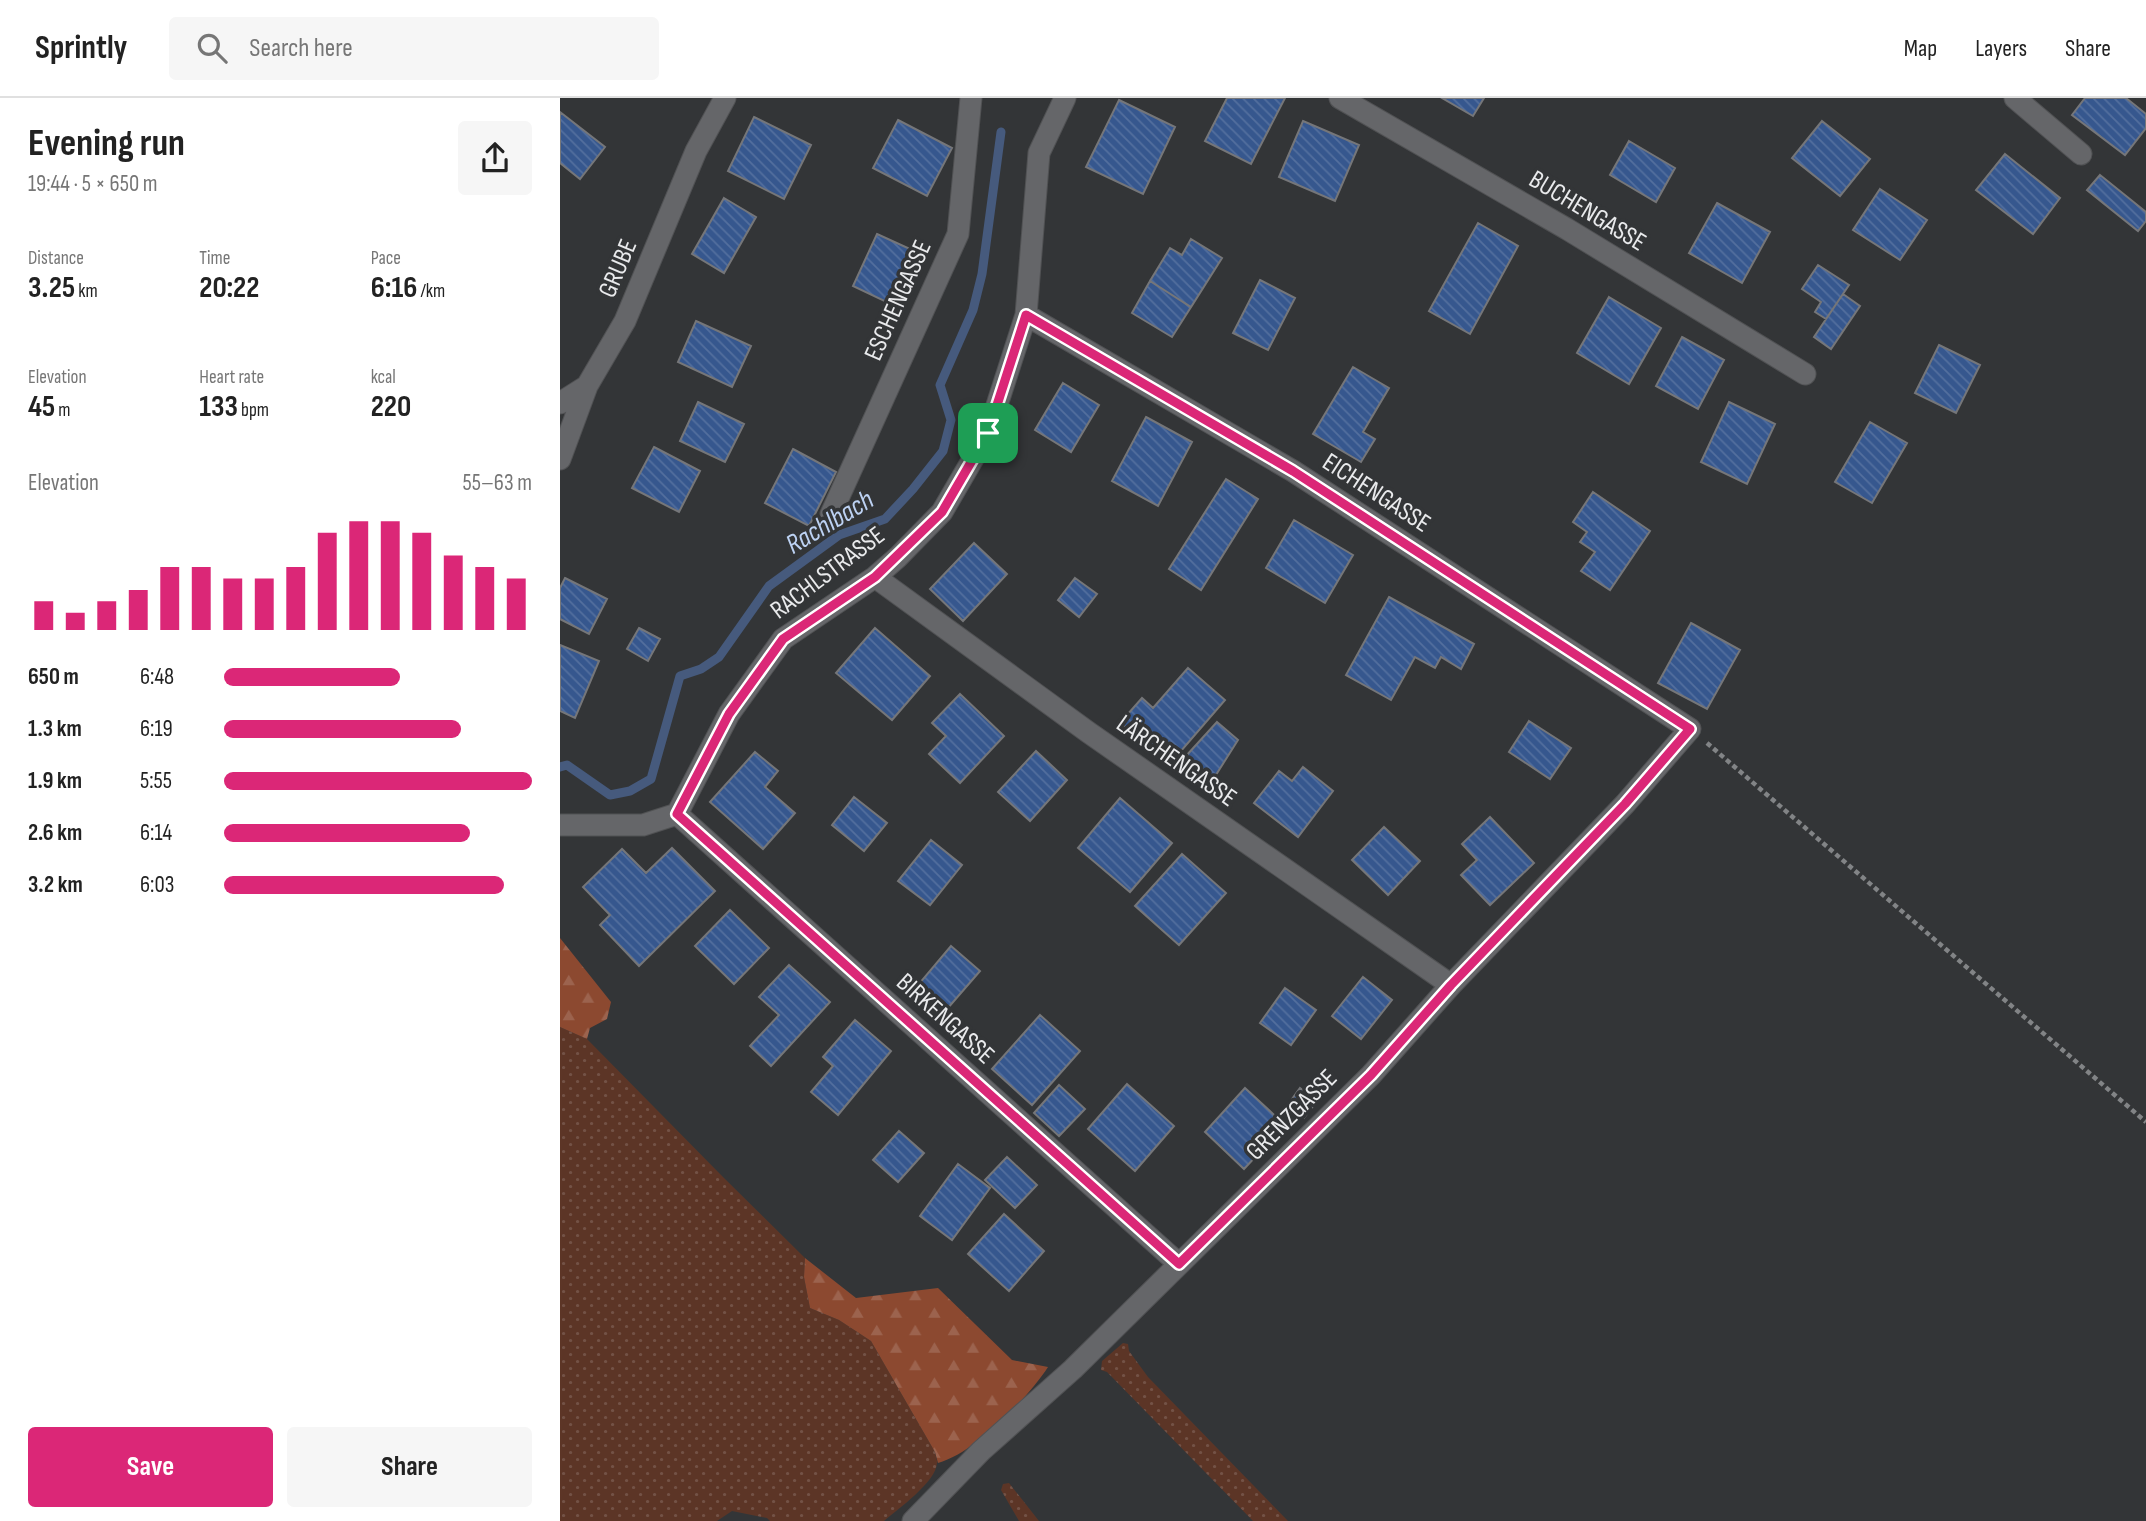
<!DOCTYPE html>
<html lang="en">
<head>
<meta charset="utf-8">
<style>
  body { margin:0; font-family:"Sofia Sans Condensed",sans-serif; background:#f6f6f6; color:#222; height:100vh; display:flex; flex-direction:column; font-size:26px; white-space:nowrap }
  * { box-sizing:border-box; margin:0 }
  p { font-size:23px; color:#767676 }
  .icon { flex:none; width:38px; height:38px; fill:none; stroke:currentColor; stroke-width:2; stroke-linecap:round; stroke-linejoin:round }
  .map { position:relative; flex:1; overflow:hidden }
  .details { display:flex; flex-direction:column; background:#fff; width:560px }
  .details>* { flex:none }
  .pin { position:absolute; display:grid; place-items:center; width:60px; height:60px; color:#fff; margin:-30px; border-radius:14px; box-shadow:0 4px 10px #0006 }
  .round { display:grid; place-items:center; flex:none; width:74px; height:74px; border-radius:7px; background:#f6f6f6 }
  .overview { display:flex; align-items:center; justify-content:space-between; height:119px; padding:0 28px }
  h1 { font-size:38px; font-weight:700; line-height:52px }
  .figures { display:grid; grid-template-columns:repeat(3,1fr); gap:10px; height:119px; padding:7px 28px }
  .figures div { display:grid; align-content:center }
  .figures b { font-size:30px; font-weight:700 }
  .figures small { font-size:19px; font-weight:400 }
  .figures p { font-size:19px }
  .chart { height:196px; padding:14px 28px }
  .chart p { display:flex; justify-content:space-between }
  .chart svg { width:100%; height:126px; margin-top:7px; stroke:#db2777; stroke-width:6 }
  .cta { display:flex; gap:14px; margin-top:auto; padding:14px 28px }
  .cta a { flex:1; height:80px; border-radius:7px; background:#db2777; color:#fff; font-size:28px; font-weight:700; line-height:80px; text-align:center }
  .cta a+a { background:#f6f6f6; color:#222 }
  ul { padding:0 28px; list-style:none; font-size:23px }
  li { display:grid; grid-template-columns:112px 84px 1fr; align-items:center; height:52px }
  li i { height:18px; border-radius:9px; background:#db2777 }
  header { display:flex; align-items:center; gap:42px; box-sizing:border-box; height:98px; padding:0 35px; background:#fff; border-bottom:2px solid #e0e0e0 }
  header strong { font-size:33px }
  nav { display:flex; gap:38px; margin-inline-start:auto; font-size:24px }
  .search { width:490px; height:63px; background:#f6f6f6; display:flex; align-items:center; gap:18px; box-sizing:border-box; padding:0 24px; border-radius:7px; color:#767676; font-size:26px }
  main { display:flex; flex:1; min-height:0 }
  .map>svg:first-child { display:block }
  .grass { fill:url(#grass-dots) }
  .forest { fill:url(#forest-firs) }
  .lines { fill:none; stroke-linecap:round; stroke-linejoin:round }
  .stream { stroke:#465a7d; stroke-width:9 }
  .building { fill:url(#building-back-hatch); stroke:#757679; stroke-width:2 }
  .street-casing { stroke:#515254; stroke-width:23 }
  .path { stroke:#828486; stroke-width:4.5; stroke-dasharray:5 3.5; stroke-linecap:butt }
  .street { stroke:#656669; stroke-width:21 }
  .route-casing { stroke:#fff; stroke-width:14 }
  .route { stroke:#db2777; stroke-width:9 }
  .labels { text-anchor:middle; stroke-width:7; stroke-linejoin:round; paint-order:stroke }
  .street-label { font-size:26px; fill:#e9eaec; stroke:#333537 }
  .water-label { font-size:28px; font-style:italic; fill:#bdd2f3; stroke:#333537 }
</style>
</head>
<body>
<header>
<strong>Sprintly</strong>
<div class="search"><svg class="icon" aria-label="search" viewBox="0 0 24 24"><circle cx="10" cy="10" r="6"/><path d="M15 15l6 6"/></svg>Search here</div>
<nav><a>Map</a><a>Layers</a><a>Share</a></nav>
</header>
<main>
<section class="details">
<div class="overview"><div><h1>Evening run</h1><p>19:44 · 5 × 650 m</p></div><a class="round"><svg class="icon" aria-label="share" viewBox="0 0 24 24"><path d="M12 15V3M7 8l5-5 5 5M5 13v7h14v-7"/></svg></a></div>
<div class="figures">
<div><p>Distance</p><b>3.25<small> km</small></b></div>
<div><p>Time</p><b>20:22</b></div>
<div><p>Pace</p><b>6:16<small> /km</small></b></div>
</div>
<div class="figures">
<div><p>Elevation</p><b>45<small> m</small></b></div>
<div><p>Heart rate</p><b>133<small> bpm</small></b></div>
<div><p>kcal</p><b>220</b></div>
</div>
<div class="chart"><p><span>Elevation</span>55–63 m</p>
<svg viewBox="0 0 160 44" preserveAspectRatio="none"><path d="M5 44V34M15 44V38M25 44V34M35 44V30M45 44V22M55 44V22M65 44V26M75 44V26M85 44V22M95 44V10M105 44V6M115 44V6M125 44V10M135 44V18M145 44V22M155 44V26"/></svg>
</div>
<ul>
<li><b>650 m</b>6:48<i style="width:57%"></i></li>
<li><b>1.3 km</b>6:19<i style="width:77%"></i></li>
<li><b>1.9 km</b>5:55<i style="width:100%"></i></li>
<li><b>2.6 km</b>6:14<i style="width:80%"></i></li>
<li><b>3.2 km</b>6:03<i style="width:91%"></i></li>
</ul>
<div class="cta"><a>Save</a><a>Share</a></div>
</section>
<div class="map">
<svg width="1586" height="1423" viewBox="0 0 1586 1423">
  <defs>
    <pattern id="grass-dots" width="8" height="8" patternUnits="userSpaceOnUse" patternTransform="scale(1.75)"><rect width="8" height="8" fill="#5c3526"/><path d="M2 2h.1M6 6h.1" fill="none" stroke="#735246" stroke-width="1.8" stroke-linecap="round"/></pattern>
    <pattern id="forest-firs" width="22" height="20" patternUnits="userSpaceOnUse" patternTransform="scale(1.75)"><rect width="22" height="20" fill="#8c4930"/><path d="M5 1l3.5 6h-7zM16 11l3.5 6h-7z" fill="#9c634e"/></pattern>
    <pattern id="building-back-hatch" width="6" height="6" patternUnits="userSpaceOnUse" patternTransform="scale(1.75)"><rect width="6" height="6" fill="#36578e"/><path d="M-1 5l2 2M0 0l6 6M5-1l2 2" fill="none" stroke="#536f9e"/></pattern>
  </defs>
  <rect width="100%" height="100%" fill="#333537"/>
  <path class="grass" d="M0,929L27,941L163,1079L245,1160L244,1179L250,1210L279,1222L311,1243L375,1354C375,1356 378,1364 377,1365C376,1384 338,1411 324,1423H210L207,1420L172,1413L157,1423H0Z
    M563,1245L568,1246L569,1253L588,1279L728,1423H693L547,1274L541,1272L542,1263Z
    M449,1385L479,1423H459L441,1392L443,1386Z"/>
  <path class="forest" d="M0,840L51,904L47,921L30,930L27,941L0,929Z
    M245,1160L296,1200L378,1190L452,1262L488,1269C467,1301 415,1355 378,1365L375,1354L311,1243L279,1222L250,1210L244,1179Z"/>
  <g class="lines">
    <path class="stream" d="M0,669L7,667L50,697L70,693L91,681L120,578L141,571L159,559L209,488L279,437L325,421L353,391L383,353L391,322L380,287L413,212L422,176L441,34"/>
  </g>
  <path class="building" d="M667,0H725L691,66L645,43Z
    M882,0H924L913,18Z
    M1525,0H1566L1586,16V30L1565,57L1512,17Z
    M559,2L615,29L583,96L526,69Z
    M0,14L45,49L20,81L0,65Z
    M194,19L251,47L224,101L168,73Z
    M338,22L392,50L367,98L313,70Z
    M743,23L799,47L775,103L719,79Z
    M1262,23L1310,61L1280,98L1232,60Z
    M1069,43L1115,70L1096,104L1050,77Z
    M1445,56L1500,100L1473,136L1416,92Z
    M1540,77L1586,114V123L1578,133L1527,92Z
    M1320,91L1367,122L1340,162L1293,132Z
    M164,100L196,119L164,175L132,156Z
    M1157,105L1210,134L1182,185L1129,155Z
    M918,125L958,148L910,236L869,213Z
    M317,136L361,156L337,209L293,188Z
    M631,141L662,160L631,209L590,183L610,150L622,157Z
    M1258,167L1289,187L1266,221L1255,214L1261,204L1242,191Z
    M700,182L735,200L708,252L673,235Z
    M590,183L631,209L612,239L572,215Z
    M1283,196L1300,208L1271,251L1254,239Z
    M1049,199L1101,230L1069,286L1017,255Z
    M136,223L191,248L172,289L118,264Z
    M1122,239L1164,262L1138,311L1096,288Z
    M1379,247L1420,267L1396,315L1355,295Z
    M793,269L829,290L803,334L815,341L801,364L753,336Z
    M503,285L539,307L511,354L475,332Z
    M138,304L184,326L165,364L120,343Z
    M1169,304L1215,326L1187,386L1141,364Z
    M586,319L632,344L598,408L552,383Z
    M1310,324L1347,345L1312,405L1275,384Z
    M94,349L140,373L119,414L72,390Z
    M233,351L276,374L249,428L205,405Z
    M666,381L698,401L641,492L609,471Z
    M1033,394L1090,433L1050,492L1021,473L1035,454L1020,444L1027,434L1013,424Z
    M734,422L793,457L765,505L706,470Z
    M414,445L447,476L403,523L370,491Z
    M5,480L47,501L29,536L0,521V490Z
    M515,480L537,496L519,519L498,502Z
    M829,499L914,546L901,571L881,559L875,570L855,559L831,602L786,577Z
    M1131,525L1180,552L1147,611L1098,585Z
    M79,530L100,541L88,563L67,551Z
    M315,530L370,578L332,622L276,575Z
    M0,547L39,563L15,620L0,613Z
    M628,570L665,602L608,668L560,625L582,600L593,610Z
    M400,596L444,638L400,685L369,656L386,638L372,625Z
    M969,623L1011,650L990,681L949,654Z
    M657,624L678,642L654,680L626,658Z
    M476,653L507,682L470,723L438,694Z
    M195,654L218,673L205,689L235,715L203,751L150,704Z
    M743,669L773,693L738,739L694,705L719,673L732,683Z
    M294,699L327,725L304,753L272,727Z
    M560,700L612,745L570,794L518,750Z
    M930,719L974,765L930,807L901,777L917,762L902,746Z
    M824,729L860,763L828,797L792,762Z
    M371,742L402,767L370,807L338,783Z
    M112,750L155,793L79,868L40,827L50,817L23,789L62,751L86,775Z
    M622,756L666,795L619,847L575,808Z
    M170,812L209,850L174,886L135,848Z
    M391,848L420,873L387,911L358,887Z
    M229,867L270,904L211,968L190,948L219,917L199,899Z
    M803,879L832,902L801,941L772,918Z
    M725,890L756,912L731,947L700,925Z
    M480,917L520,953L472,1007L432,971Z
    M295,922L331,953L278,1017L251,994L273,968L263,959Z
    M567,986L614,1028L575,1073L528,1031Z
    M499,987L525,1011L499,1038L474,1015Z
    M685,990L725,1027L684,1071L645,1034Z
    M740,990L757,1003L744,1020L727,1008Z
    M339,1033L364,1055L338,1084L313,1062Z
    M447,1059L477,1087L455,1110L425,1082Z
    M398,1066L430,1090L392,1142L360,1118Z
    M444,1116L484,1153L449,1193L408,1156Z"/>
  <g class="lines">
    <defs>
      <path id="street" d="M780,0L1007,131L1245,276
        M1455,0L1521,56
        M0,305L27,288
        M0,361L27,288L65,223L136,53L165,0
        M271,416L398,136L411,0
        M315,479L528,634L891,887
        M117,716L619,1166
        M0,727H83L117,716L169,616L223,541L315,479L338,459L382,414L428,335L466,217L479,55L505,0
        M353,1423L421,1353L513,1271L811,977L891,887L1065,706L1130,631L733,373L466,217"/>
    </defs>
    <use href="#street" class="street-casing"/>
    <path class="path" d="M1147,645L1586,1024"/>
    <use href="#street" class="street"/>
  </g>
  <g class="lines">
    <defs>
      <path id="route" d="M466,217L733,373L1130,631L1065,706L891,887L811,977L619,1166L117,716L169,616L223,541L315,479L382,414L428,335Z"/>
    </defs>
    <use href="#route" class="route-casing"/>
    <use href="#route" class="route"/>
  </g>
  <g class="labels">
    <g class="street-label">
      <text transform="translate(1028 112) rotate(31)" y="9">BUCHENGASSE</text>
      <text transform="translate(57 170) rotate(-67)" y="9">GRUBE</text>
      <text transform="translate(337 202) rotate(-66)" y="9">ESCHENGASSE</text>
      <text transform="translate(817 394) rotate(33)" y="9">EICHENGASSE</text>
      <text transform="translate(267 474) rotate(-37)" y="9">RACHLSTRASSE</text>
      <text transform="translate(617 662) rotate(35)" y="9">LÄRCHENGASSE</text>
      <text transform="translate(386 920) rotate(42)" y="9">BIRKENGASSE</text>
      <text transform="translate(731 1016) rotate(-45)" y="9">GRENZGASSE</text>
    </g>
    <g class="water-label">
      <text transform="translate(269 423) rotate(-31)" y="10">Rachlbach</text>
    </g>
  </g>
</svg>
<div class="pin" style="left:428px;top:335px;background:#1e9e55"><svg class="icon" aria-label="arrive" viewBox="0 0 24 24"><path d="M6 21V4h12l-3 4 3 4H6"/></svg></div>
</div>
</main>
</body>
</html>
